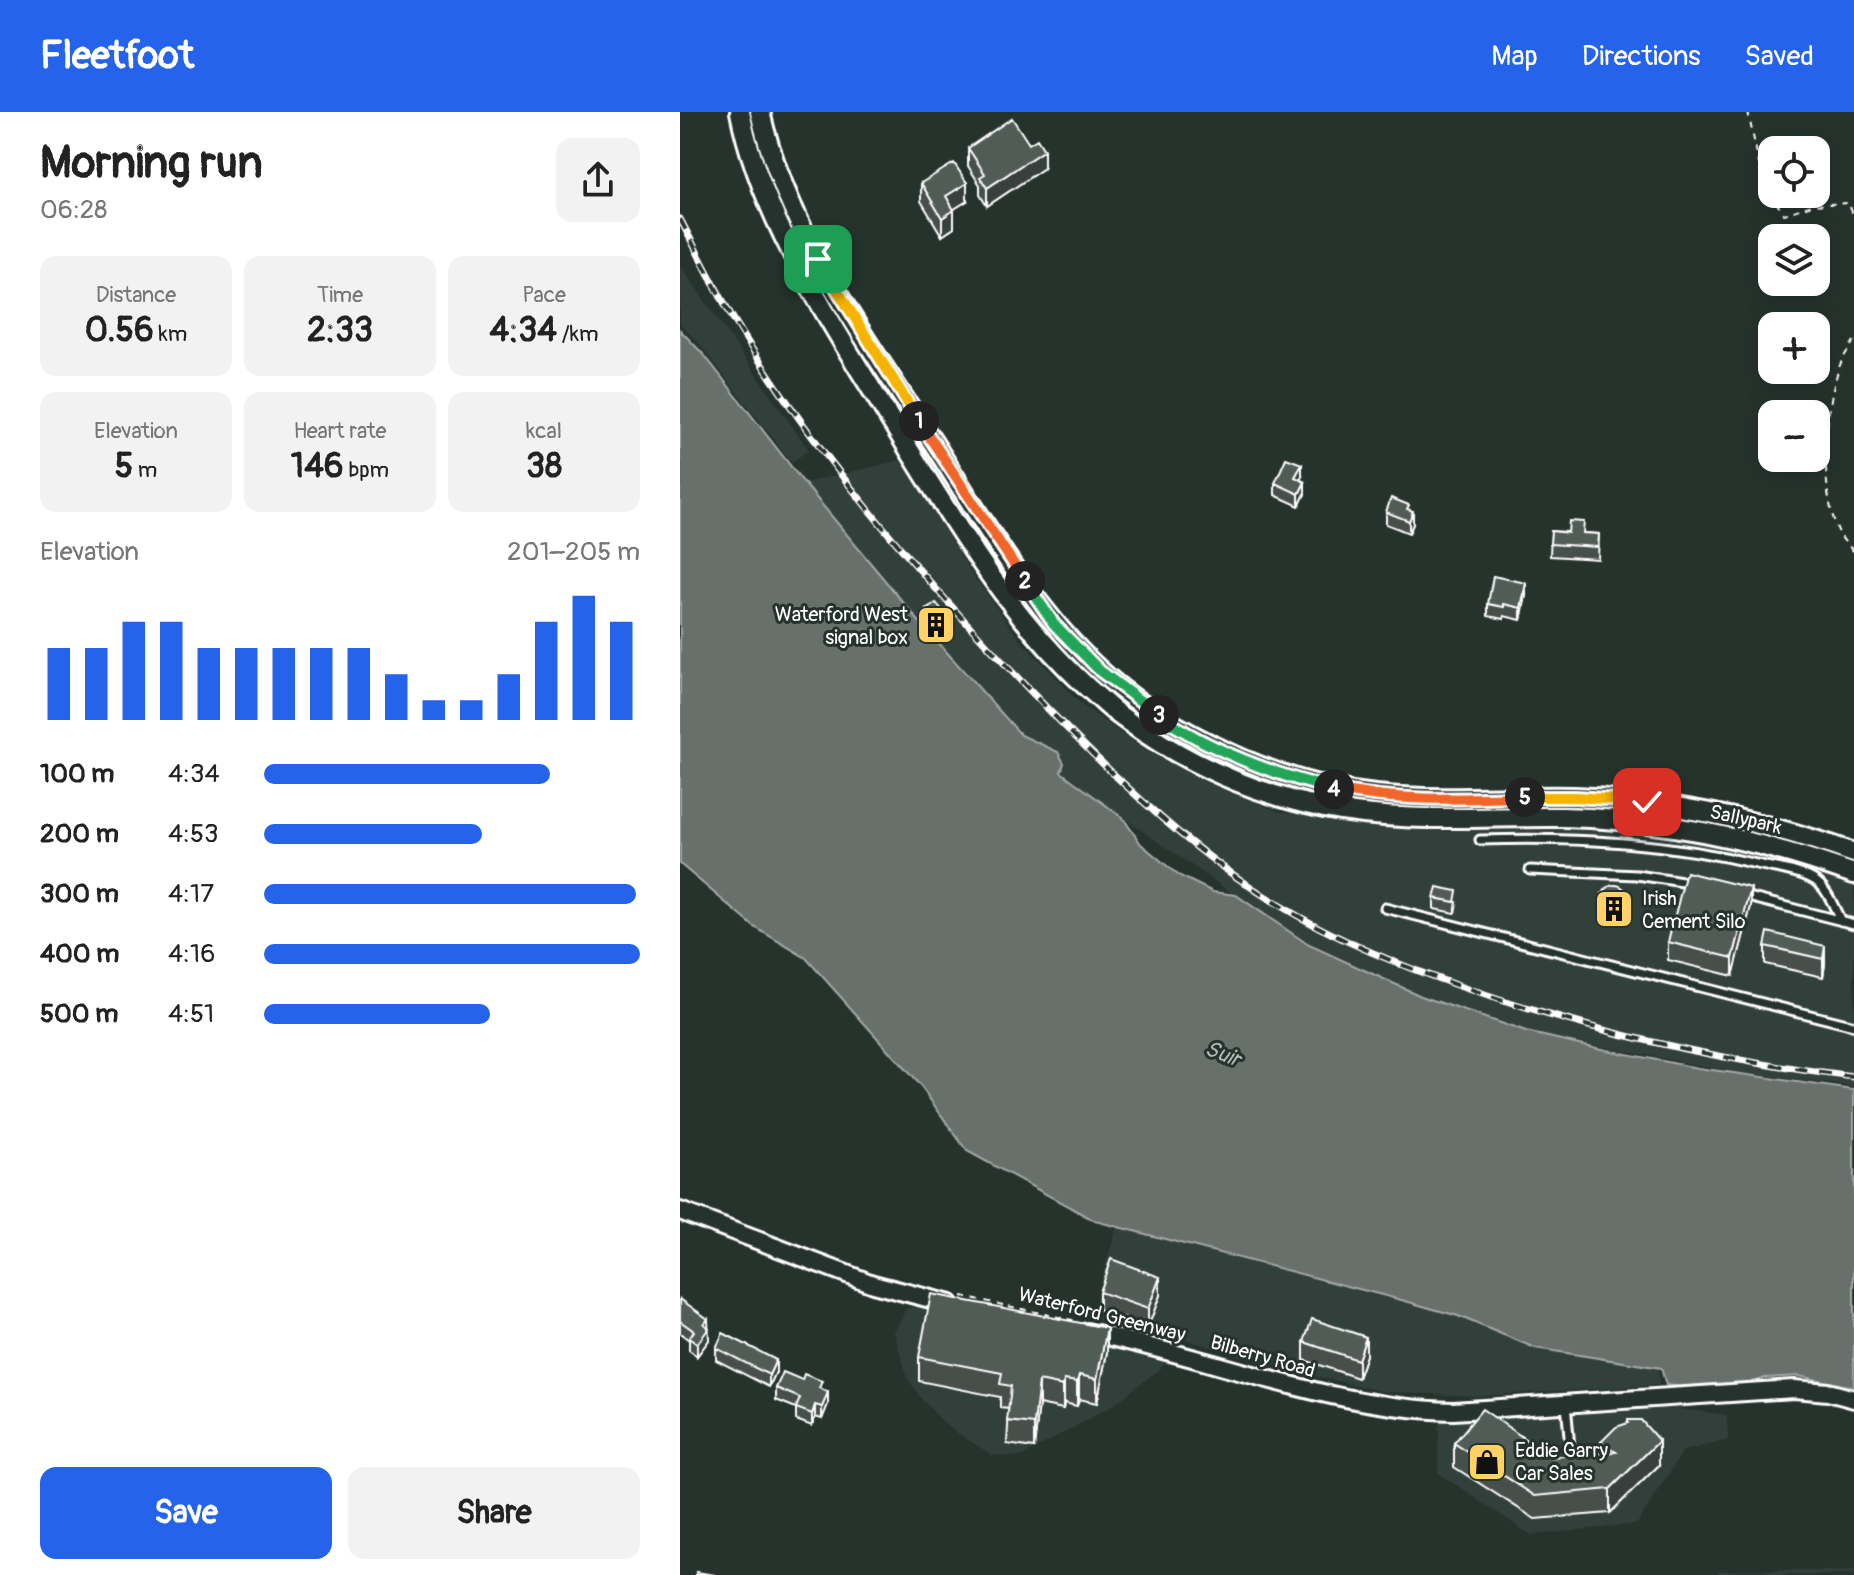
<!DOCTYPE html>
<html lang="en">
<head>
<meta charset="utf-8">
<style>
  body { margin:0; font-family:Pangolin,sans-serif; background:#f2f2f2; color:#222; height:100vh; display:flex; flex-direction:column; font-size:30px; white-space:nowrap }
  * { box-sizing:border-box; margin:0 }
  p { font-size:26px; color:#767676 }
  .icon { flex:none; width:44px; height:44px; fill:none; stroke:currentColor; stroke-width:2; stroke-linecap:round; stroke-linejoin:round }
  .map { position:relative; flex:1; overflow:hidden }
  .details { display:flex; flex-direction:column; background:#fff; width:680px }
  .details>* { flex:none }
  .fabs { position:absolute; left:1078px; top:24px; display:grid; gap:16px }
  .fabs a { display:grid; place-items:center; width:72px; height:72px; border-radius:16px; background:#fff; box-shadow:0 4px 20px #0003; font-size:40px }
  .pin { position:absolute; display:grid; place-items:center; width:68px; height:68px; color:#fff; margin:-34px; border-radius:16px; box-shadow:0 4px 12px #0006 }
  .km { position:absolute; width:40px; height:40px; margin:-20px; border-radius:50%; background:#222; color:#fff; font-size:22px; line-height:40px; text-align:center }
  .round { display:grid; place-items:center; flex:none; width:84px; height:84px; border-radius:16px; background:#f2f2f2 }
  .overview { display:flex; align-items:center; justify-content:space-between; height:136px; padding:0 40px }
  h1 { font-size:44px; font-weight:700; line-height:60px }
  .stats { display:grid; grid-template-columns:repeat(3,1fr); gap:12px; height:136px; padding:8px 40px }
  .stats div { display:grid; align-content:center; border-radius:16px; background:#f2f2f2; text-align:center }
  .stats b { font-size:34px; font-weight:700 }
  .stats small { font-size:22px; font-weight:400 }
  .stats p { font-size:22px }
  .chart { height:224px; padding:16px 40px }
  .chart p { display:flex; justify-content:space-between }
  .chart svg { width:100%; height:144px; margin-top:8px; stroke:#2563eb; stroke-width:6 }
  .button { display:flex; gap:16px; margin-top:auto; padding:16px 40px }
  .button a { flex:1; height:92px; border-radius:16px; background:#2563eb; color:#fff; font-size:32px; font-weight:700; line-height:92px; text-align:center }
  .button a+a { background:#f2f2f2; color:#222 }
  ul { padding:0 40px; list-style:none; font-size:26px }
  li { display:grid; grid-template-columns:128px 96px 1fr; align-items:center; height:60px }
  li i { height:20px; border-radius:10px; background:#2563eb }
  header { display:flex; align-items:center; gap:48px; box-sizing:border-box; height:112px; padding:0 40px; background:#2563eb; color:#fff }
  header strong { font-size:38px }
  nav { display:flex; gap:44px; margin-inline-start:auto; font-size:28px }
  main { display:flex; flex:1; min-height:0 }
  .map>svg:first-child { display:block }
  .built { fill:#333f3a }
  .water { fill:#67706c; stroke:#a4a9a7; stroke-width:2 }
  .lines { fill:none; stroke-linecap:round; stroke-linejoin:round }
  .service-casing { stroke:#fff; stroke-width:13 }
  .tertiary-casing { stroke:#fff; stroke-width:22 }
  .secondary-casing { stroke:#fff; stroke-width:24 }
  .path { stroke:#fff; stroke-width:2; stroke-dasharray:6 6; stroke-linecap:butt }
  .service { stroke:#26332d; stroke-width:7 }
  .tertiary { stroke:#26332d; stroke-width:16 }
  .secondary { stroke:#26332d; stroke-width:18 }
  .rail-casing { stroke:#fff; stroke-width:7 }
  .rail { stroke:#26332d; stroke-width:4; stroke-dasharray:12; stroke-linecap:butt }
  .wall { fill:#464f4b; stroke:#fff; stroke-width:2 }
  .shaded-wall { fill:#39403d; stroke:#fff; stroke-width:2 }
  .building { fill:#515c57; stroke:#fff; stroke-width:2 }
  .split-1-casing { stroke:#fff; stroke-width:16 }
  .split-2-casing { stroke:#fff; stroke-width:16 }
  .split-3-casing { stroke:#fff; stroke-width:16 }
  .split-4-casing { stroke:#fff; stroke-width:16 }
  .split-5-casing { stroke:#fff; stroke-width:16 }
  .split-6-casing { stroke:#fff; stroke-width:16 }
  .split-1 { stroke:#f5b400; stroke-width:10 }
  .split-2 { stroke:#f0652b; stroke-width:10 }
  .split-3 { stroke:#22a559; stroke-width:10 }
  .split-4 { stroke:#22a559; stroke-width:10 }
  .split-5 { stroke:#f0652b; stroke-width:10 }
  .split-6 { stroke:#f5b400; stroke-width:10 }
  .labels { text-anchor:middle; stroke-width:6; stroke-linejoin:round; paint-order:stroke }
  .poi-label { font-size:20px; fill:#fff; stroke:#26332d; text-anchor:start }
  .street-label { font-size:20px; fill:#fff; stroke:#26332d }
  .water-label { font-size:22px; font-style:italic; fill:#b3b8b6; stroke:#26332d }
</style>
</head>
<body>
<header>
<strong>Fleetfoot</strong>
<nav><a>Map</a><a>Directions</a><a>Saved</a></nav>
</header>
<main>
<section class="details">
<div class="overview"><div><h1>Morning run</h1><p>06:28</p></div><a class="round"><svg class="icon" aria-label="share" viewBox="0 0 24 24"><path d="M12 15V3M7 8l5-5 5 5M5 13v7h14v-7"/></svg></a></div>
<div class="stats">
<div><p>Distance</p><b>0.56<small> km</small></b></div>
<div><p>Time</p><b>2:33</b></div>
<div><p>Pace</p><b>4:34<small> /km</small></b></div>
</div>
<div class="stats">
<div><p>Elevation</p><b>5<small> m</small></b></div>
<div><p>Heart rate</p><b>146<small> bpm</small></b></div>
<div><p>kcal</p><b>38</b></div>
</div>
<div class="chart"><p><span>Elevation</span>201–205 m</p>
<svg viewBox="0 0 160 44" preserveAspectRatio="none"><path d="M5 44V22M15 44V22M25 44V14M35 44V14M45 44V22M55 44V22M65 44V22M75 44V22M85 44V22M95 44V30M105 44V38M115 44V38M125 44V30M135 44V14M145 44V6M155 44V14"/></svg>
</div>
<ul>
<li><b>100 m</b>4:34<i style="width:76%"></i></li>
<li><b>200 m</b>4:53<i style="width:58%"></i></li>
<li><b>300 m</b>4:17<i style="width:99%"></i></li>
<li><b>400 m</b>4:16<i style="width:100%"></i></li>
<li><b>500 m</b>4:51<i style="width:60%"></i></li>
</ul>
<div class="button"><a>Save</a><a>Share</a></div>
</section>
<div class="map">
<svg width="1174" height="1463" viewBox="0 0 1174 1463">
  <rect width="100%" height="100%" fill="#26332d"/>
  <filter id="ink" filterUnits="userSpaceOnUse"><feTurbulence type="fractalNoise" baseFrequency=".0125" numOctaves="2"/><feDisplacementMap in="SourceGraphic" scale="16" xChannelSelector="R" yChannelSelector="G"/><feConvolveMatrix kernelMatrix="1 2 1 2 8 2 1 2 1" color-interpolation-filters="sRGB"/></filter>
  <g filter="url(#ink)">
    <path class="built" d="M0,153L128,337L112,351L18,230L0,212Z
      M221,348L290,459L341,529L403,594L461,635L535,674L597,699L694,715L767,719L867,716L991,724L1083,743L1174,770V975L1054,960L846,920L741,884L682,859L629,833L587,806L398,674L381,660L378,640L341,623L237,507L124,371Z
      M437,1115L777,1204L855,1236L978,1255L979,1273L799,1284L705,1280L616,1260L494,1224L466,1221L410,1206Z
      M239,1191L489,1245L481,1256L433,1293L341,1345L312,1343L268,1315L243,1289L227,1265L214,1220L226,1197Z
      M993,1296L1047,1303L1048,1328L1003,1339L957,1412L851,1423L758,1361L759,1310Z
      M1039,1459H1174V1463H1038Z"/>
    <path class="water" d="M0,218L25,244L124,371L237,507L341,623L378,640L384,651L381,660L443,706L461,732L498,763L533,780L556,783L629,833L741,884L846,920L926,938L1018,956L1174,978V1275L1119,1264L1085,1266L1066,1273L1013,1276L986,1273L981,1256L855,1236L778,1204L725,1189L415,1109L287,1039L241,975L126,846L73,814L0,752Z"/>
    <g class="lines">
      <defs>
        <path id="service" d="M800,728C896,725 987,730 1081,753C1097,757 1120,759 1134,768C1147,775 1154,796 1161,809
          M850,758L957,763L1009,771
          M1064,784L1174,812
          M705,796L1174,914
          M886,1292L891,1346"/>
        <path id="tertiary" d="M0,1099L193,1172L270,1192
          M407,1220C529,1244 647,1296 773,1299L1114,1277L1148,1280L1174,1287"/>
        <path id="secondary" d="M60,0C81,107 153,214 210,307C270,403 323,498 408,576C419,585 430,597 442,605C504,651 569,680 644,696C723,712 803,704 882,705C983,707 1080,728 1174,762
          M80,0C108,123 188,230 255,334C302,408 354,498 418,557C478,613 576,661 656,677C736,693 816,683 896,685C992,689 1084,709 1174,741"/>
      </defs>
      <use href="#service" class="service-casing"/>
      <use href="#tertiary" class="tertiary-casing"/>
      <use href="#secondary" class="secondary-casing"/>
      <path class="path" d="M1068,0L1083,71L1104,102L1132,93L1168,91L1174,104
        M1174,229C1169,237 1162,246 1159,256C1144,299 1139,378 1159,421C1162,428 1169,434 1174,440
        M282,1184L397,1209"/>
      <use href="#service" class="service"/>
      <use href="#tertiary" class="tertiary"/>
      <use href="#secondary" class="secondary"/>
      <defs>
        <path id="rail" d="M0,107C18,141 35,176 54,208C137,346 249,474 360,589C438,669 521,750 618,804C682,840 753,866 823,889C937,925 1055,951 1174,965"/>
      </defs>
      <use href="#rail" class="rail-casing"/>
      <use href="#rail" class="rail"/>
    </g>
    <path class="wall" d="M288,36L364,56L307,94L300,83V73L288,54Z
      M241,71L287,89L274,97V116L262,124L241,89Z
      M622,364L620,368L625,382L619,394L595,383V371Z
      M729,398L733,412L729,421L706,412V400Z
      M871,419L919,422L918,447L870,444Z
      M846,483L841,508L824,504V507L808,504V492Z
      M246,498L266,515L257,523L246,510Z
      M922,782L947,800L943,806L935,810L923,803Z
      M754,786L777,790L775,801L754,797Z
      M1071,794L1053,864L988,848V830Z
      M1085,834H1145V852L1143,865L1085,852Z
      M419,1180L480,1183L468,1215L419,1198Z
      M0,1187L28,1215L29,1228L17,1244L9,1238V1228L0,1221Z
      M624,1230L686,1243L678,1266L624,1248Z
      M36,1236L96,1260L89,1275L36,1248Z
      M427,1240L417,1291L399,1287L397,1294L384,1291L383,1297L359,1292L354,1336L327,1332L329,1297L320,1296V1285L239,1269V1245Z
      M96,1276L142,1277L148,1292L142,1307L135,1305L132,1314L116,1308V1296L96,1288Z
      M921,1330L979,1353L930,1401L855,1407L774,1355V1331L871,1345L921,1341Z"/>
    <path class="shaded-wall" d="M364,38V56L307,94V76Z
      M287,71V89L266,102V84Z
      M274,98V116L262,124V106Z
      M1139,145V163L1136,165V147Z
      M1106,170H1123L1106,177Z
      M622,352V364L615,377V365Z
      M625,370V382L619,394V382Z
      M733,399V412L729,421V409Z
      M846,471V483L841,508V496Z
      M266,503V515L257,523V511Z
      M1071,776V794L1053,864V846Z
      M947,788V800L943,806L935,810V798Z
      M1145,834V852L1143,865V847Z
      M480,1165V1183L468,1215V1197Z
      M28,1207L29,1228L17,1244V1232L24,1212Z
      M427,1216V1240L417,1291V1267Z
      M686,1225V1243L678,1266V1248Z
      M96,1248V1260L89,1275V1263Z
      M399,1263V1287L397,1294V1270Z
      M384,1268V1291L383,1297V1274Z
      M359,1269V1292L354,1336V1312Z
      M148,1280V1292L142,1307V1295Z
      M135,1293V1305L132,1314V1302Z
      M979,1329V1353L930,1401V1377Z"/>
    <path class="building" d="M332,6L349,32L357,27L364,38L307,76L300,65L305,62L288,36Z
      M274,51L287,71L266,84L274,98L262,106L241,71Z
      M606,346L622,352L615,365L625,370L619,382L595,371Z
      M711,386L729,393L727,397L733,399L729,409L706,400Z
      M889,409L904,410L903,421L919,422L918,435L870,432L871,419L888,421Z
      M813,464L846,471L841,496L824,492V495L808,492Z
      M256,491L266,503L257,511L246,498Z
      M1006,760L1071,776L1053,846L988,830Z
      M923 785a12 12 0 1 1 24 0a12 12 0 1 1-24 0Z
      M757,775L777,779L775,790L754,786Z
      M1088,820L1145,834L1143,847L1085,834Z
      M431,1147L480,1165L468,1197L419,1180Z
      M251,1182L427,1216L417,1267L399,1263L397,1270L384,1268L383,1274L359,1269L354,1312L327,1309L331,1274L320,1272L322,1261L239,1245Z
      M0,1187L28,1207L24,1212L29,1216L17,1232L9,1226L14,1219L0,1209Z
      M632,1207L686,1225L678,1248L624,1230Z
      M43,1221L96,1248L89,1263L36,1236Z
      M103,1260L122,1268L124,1262L142,1269L139,1276L148,1280L142,1295L135,1293L132,1302L116,1296L120,1286L96,1276Z
      M802,1297L871,1345L936,1340L921,1330L936,1315L948,1311V1308H961L979,1329L930,1377L855,1384L774,1331Z
      M16,1460L35,1463H16Z"/>
  </g>
  <g class="lines" filter="url(#ink)">
    <defs>
      <path id="split-1" d="M138,147L239,309"/>
      <path id="split-2" d="M239,309L345,469"/>
      <path id="split-3" d="M345,469L374,512L420,559L479,603"/>
      <path id="split-4" d="M479,603C525,636 599,665 654,677"/>
      <path id="split-5" d="M654,677C717,690 781,687 845,685"/>
      <path id="split-6" d="M845,685H896L967,690"/>
    </defs>
    <use href="#split-1" class="split-1-casing"/>
    <use href="#split-2" class="split-2-casing"/>
    <use href="#split-3" class="split-3-casing"/>
    <use href="#split-4" class="split-4-casing"/>
    <use href="#split-5" class="split-5-casing"/>
    <use href="#split-6" class="split-6-casing"/>
    <use href="#split-1" class="split-1"/>
    <use href="#split-2" class="split-2"/>
    <use href="#split-3" class="split-3"/>
    <use href="#split-4" class="split-4"/>
    <use href="#split-5" class="split-5"/>
    <use href="#split-6" class="split-6"/>
  </g>
  <defs>
    <symbol id="building-square" viewBox="-11 -11 22 22"><rect x="-9" y="-9" width="18" height="18" rx="4" fill="#ffd166" stroke="#26332d"/><path d="M-4-6H4V6H1V3H-1V6H-4ZM-2.5-4.3h1.7v1.8h-1.7ZM.8-4.3h1.7v1.8H.8ZM-2.5-1h1.7V.8h-1.7ZM.8-1h1.7V.8H.8Z" fill="#111"/></symbol>
    <symbol id="shop-square" viewBox="-11 -11 22 22"><rect x="-9" y="-9" width="18" height="18" rx="4" fill="#ffd166" stroke="#26332d"/><path d="M-5-2.5h2.3a2.7 3.5 0 0 1 5.4 0H5L5.5 6h-11ZM-1.5-2.5h3a1.5 2.3 0 0 0-3 0Z" fill="#111"/></symbol>
  </defs>
  <g fill-rule="evenodd">
    <use href="#building-square" x="234" y="491" width="44" height="44"/>
    <use href="#building-square" x="912" y="775" width="44" height="44"/>
    <use href="#shop-square" x="785" y="1328" width="44" height="44"/>
  </g>
  <g class="labels">
    <g class="poi-label">
      <text x="228" y="509" text-anchor="end">Waterford West<tspan x="228" dy="23">signal box</tspan></text>
      <text x="962" y="793">Irish<tspan x="962" dy="23">Cement Silo</tspan></text>
      <text x="835" y="1345">Eddie Garry<tspan x="835" dy="23">Car Sales</tspan></text>
    </g>
    <g class="street-label">
      <text transform="translate(1066 707) rotate(13)" y="7">Sallypark</text>
      <text transform="translate(422 1202) rotate(14)" y="7">Waterford Greenway</text>
      <text transform="translate(583 1244) rotate(16)" y="7">Bilberry Road</text>
    </g>
    <g class="water-label">
      <text transform="translate(543 941) rotate(21)" y="8">Suir</text>
    </g>
  </g>
</svg>
<div class="fabs">
<a><svg class="icon" aria-label="locate" viewBox="0 0 24 24"><circle cx="12" cy="12" r="6"/><path d="M12 2v4M12 18v4M2 12h4M18 12h4"/></svg></a>
<a><svg class="icon" aria-label="layers" viewBox="0 0 24 24"><path d="M12 4l9 5-9 5-9-5zM3 14l9 5 9-5"/></svg></a>
<a>+</a>
<a>−</a>
</div>
<div class="pin" style="left:138px;top:147px;background:#1e9e55"><svg class="icon" aria-label="arrive" viewBox="0 0 24 24"><path d="M6 21V4h12l-3 4 3 4H6"/></svg></div>
<div class="pin" style="left:967px;top:690px;background:#d93025"><svg class="icon" aria-label="check" viewBox="0 0 24 24"><path d="M5 12l5 5 9-10"/></svg></div>
<b class="km" style="left:239px;top:309px">1</b>
<b class="km" style="left:345px;top:469px">2</b>
<b class="km" style="left:479px;top:603px">3</b>
<b class="km" style="left:654px;top:677px">4</b>
<b class="km" style="left:845px;top:685px">5</b>
</div>
</main>
</body>
</html>
